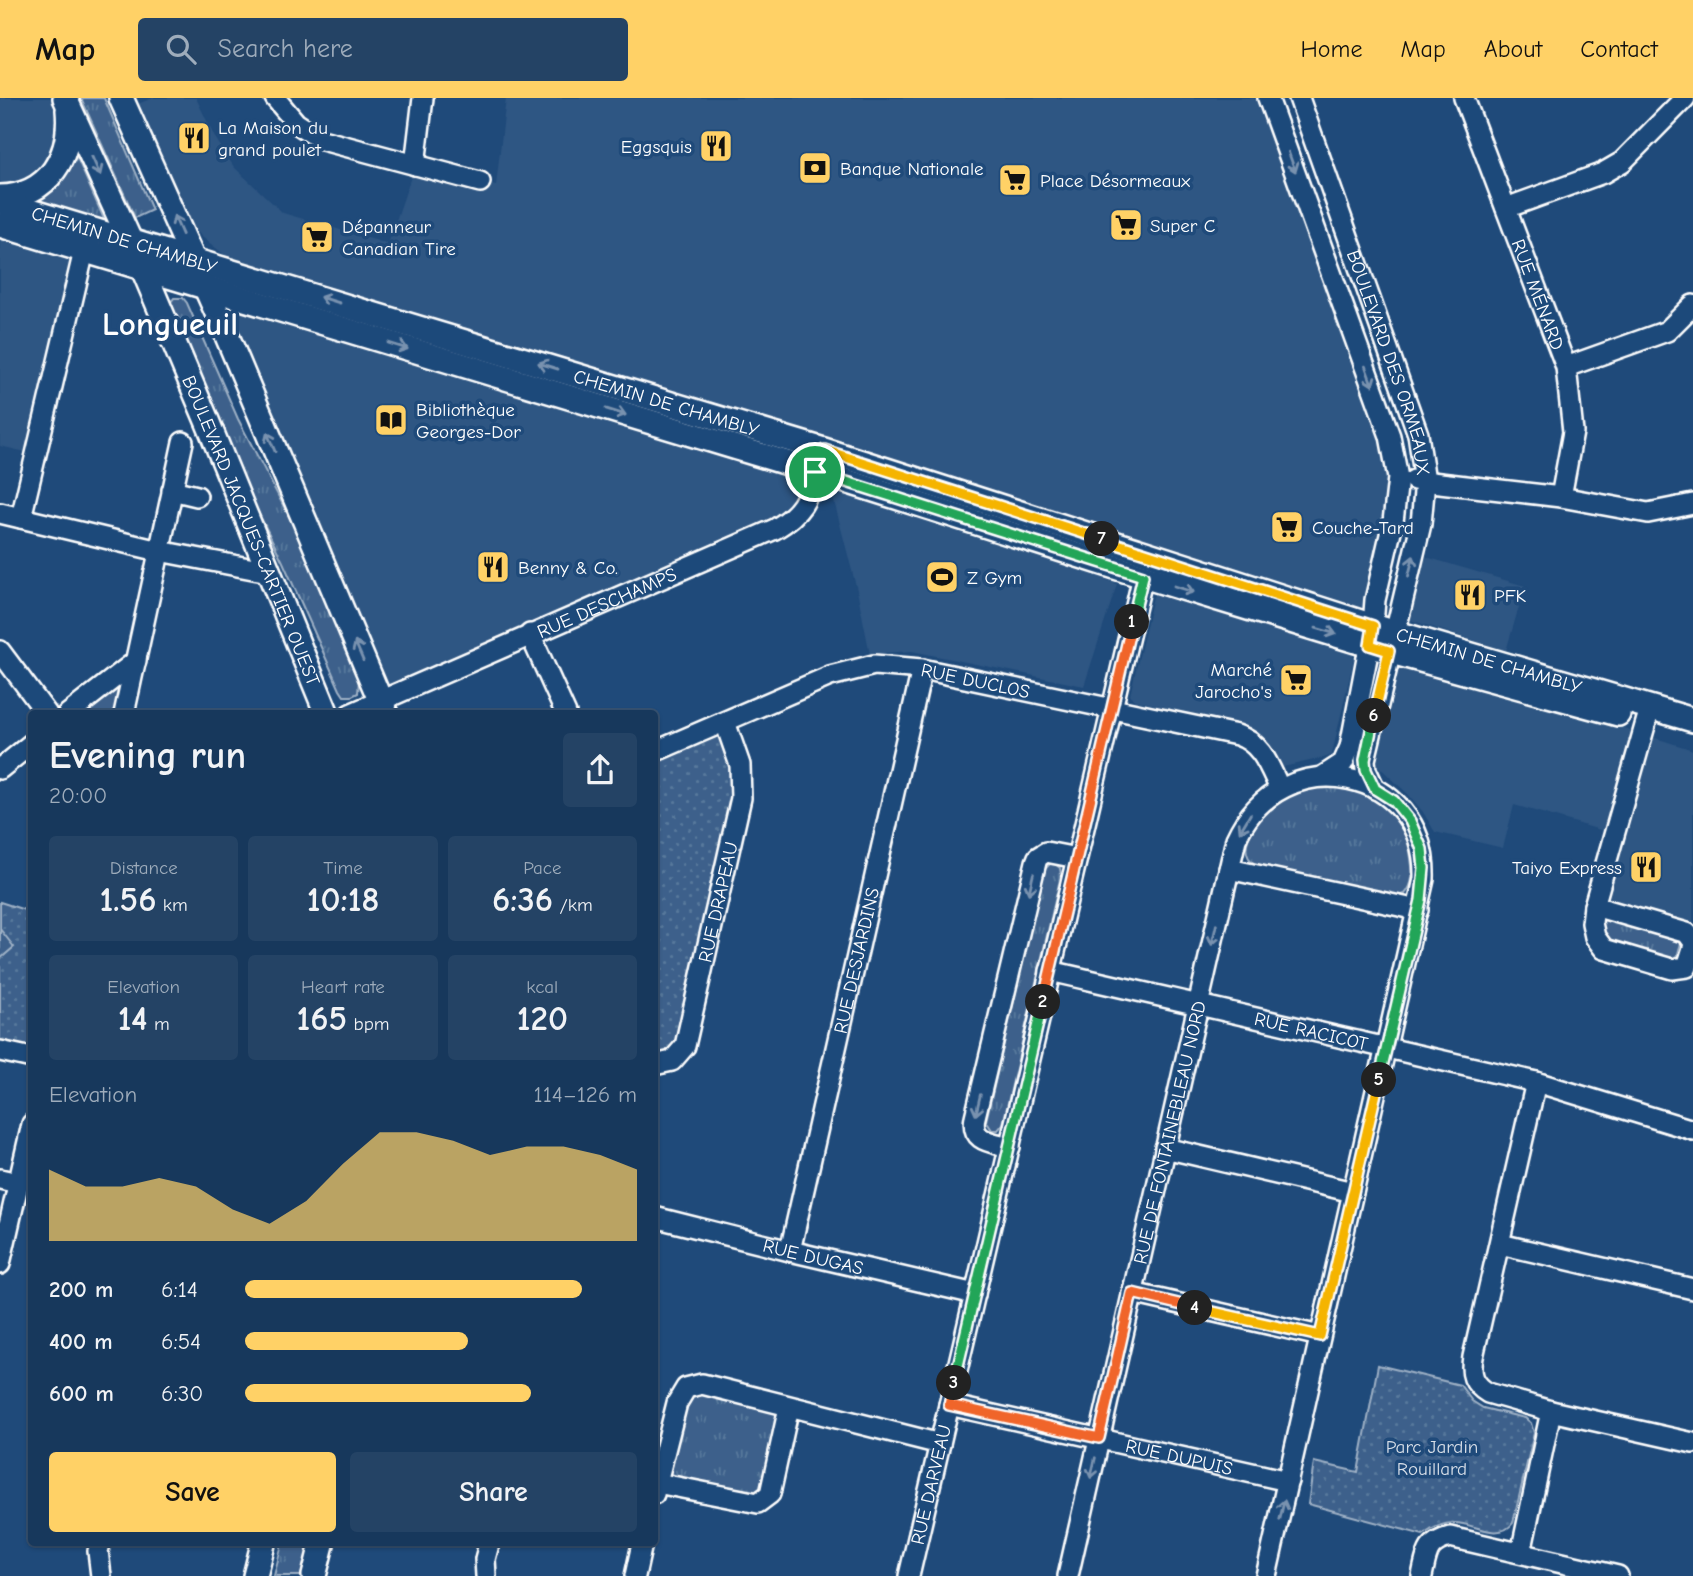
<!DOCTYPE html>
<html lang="en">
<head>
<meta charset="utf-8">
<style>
  body { margin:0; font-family:"Comic Neue",sans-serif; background:#244365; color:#f1f3f6; height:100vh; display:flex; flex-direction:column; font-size:26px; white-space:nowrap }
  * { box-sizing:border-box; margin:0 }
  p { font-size:23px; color:#9eacbb }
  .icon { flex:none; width:38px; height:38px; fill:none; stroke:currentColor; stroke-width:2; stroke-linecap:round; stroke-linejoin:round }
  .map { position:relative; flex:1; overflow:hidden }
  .sheet { position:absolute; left:28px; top:612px; width:630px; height:836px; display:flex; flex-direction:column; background:#17385c; border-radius:7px; box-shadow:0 2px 5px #0004,0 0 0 2px #365272 }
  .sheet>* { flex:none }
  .pin { position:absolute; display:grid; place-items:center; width:60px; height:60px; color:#fff; margin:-30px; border:4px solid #fff; border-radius:50%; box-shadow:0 2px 7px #0007 }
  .km { position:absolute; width:35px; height:35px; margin:-18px; border-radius:50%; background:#222; color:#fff; font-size:19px; line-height:35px; text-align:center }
  .round { display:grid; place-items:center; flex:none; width:74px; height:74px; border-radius:7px; background:#244365 }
  .headline { display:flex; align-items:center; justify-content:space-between; height:119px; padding:0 21px }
  h1 { font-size:38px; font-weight:700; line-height:52px }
  .figures { display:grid; grid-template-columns:repeat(3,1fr); gap:10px; height:119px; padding:7px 21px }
  .figures div { display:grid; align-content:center; border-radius:7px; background:#244365; text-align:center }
  .figures b { font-size:35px; font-weight:700 }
  .figures small { font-size:19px; font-weight:400 }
  .figures p { font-size:19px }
  .chart { height:196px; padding:14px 21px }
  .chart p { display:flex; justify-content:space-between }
  .chart svg { width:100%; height:126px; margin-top:7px; fill:#ffd166; opacity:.7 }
  .action { display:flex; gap:14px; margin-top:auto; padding:14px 21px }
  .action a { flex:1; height:80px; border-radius:7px; background:#ffd166; color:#111; font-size:28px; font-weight:700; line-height:80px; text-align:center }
  .action a+a { background:#244365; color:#f1f3f6 }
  ul { padding:0 21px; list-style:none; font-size:23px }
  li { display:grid; grid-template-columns:112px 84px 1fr; align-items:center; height:52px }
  li i { height:18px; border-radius:9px; background:#ffd166 }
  header { display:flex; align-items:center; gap:42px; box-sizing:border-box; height:98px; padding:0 35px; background:#ffd166; color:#111 }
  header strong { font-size:33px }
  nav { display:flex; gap:38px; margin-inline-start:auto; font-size:24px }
  .search { width:490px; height:63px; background:#244365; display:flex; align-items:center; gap:18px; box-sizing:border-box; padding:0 24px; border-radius:7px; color:#9eacbb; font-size:26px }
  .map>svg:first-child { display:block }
  .built { fill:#2e5683 }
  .grass { fill:url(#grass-tufts); stroke:#9eb0c5; stroke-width:2 }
  .park { fill:url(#park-dots); stroke:#9eb0c5; stroke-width:2 }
  .pitch { fill:#3c618b; stroke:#9eb0c5; stroke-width:2 }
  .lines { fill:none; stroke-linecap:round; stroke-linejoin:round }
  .minor-casing { stroke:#fff; stroke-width:24 }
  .major-casing { stroke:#fff; stroke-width:28 }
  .minor { stroke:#1f4a7a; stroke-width:19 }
  .major { stroke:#1f4a7a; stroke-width:23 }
  .oneway { stroke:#7992af }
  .split-1-casing { stroke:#fff; stroke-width:14 }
  .split-2-casing { stroke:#fff; stroke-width:14 }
  .split-3-casing { stroke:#fff; stroke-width:14 }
  .split-4-casing { stroke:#fff; stroke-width:14 }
  .split-5-casing { stroke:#fff; stroke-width:14 }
  .split-6-casing { stroke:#fff; stroke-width:14 }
  .split-7-casing { stroke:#fff; stroke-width:14 }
  .split-8-casing { stroke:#fff; stroke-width:14 }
  .split-1 { stroke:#22a559; stroke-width:9 }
  .split-2 { stroke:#f0652b; stroke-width:9 }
  .split-3 { stroke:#22a559; stroke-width:9 }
  .split-4 { stroke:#f0652b; stroke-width:9 }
  .split-5 { stroke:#f5b400; stroke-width:9 }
  .split-6 { stroke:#22a559; stroke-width:9 }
  .split-7 { stroke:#f5b400; stroke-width:9 }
  .split-8 { stroke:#f5b400; stroke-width:9 }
  .labels { text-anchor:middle; stroke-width:7; stroke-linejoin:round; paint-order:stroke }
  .poi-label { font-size:19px; fill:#fff; stroke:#1f4a7a; text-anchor:start }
  .street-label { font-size:19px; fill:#fff; stroke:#1f4a7a }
  .park-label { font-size:19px; fill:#d8dfe8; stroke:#1f4a7a }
  .town-label { font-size:33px; font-weight:bold; fill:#fff; stroke:#1f4a7a }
</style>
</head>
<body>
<header>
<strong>Map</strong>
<div class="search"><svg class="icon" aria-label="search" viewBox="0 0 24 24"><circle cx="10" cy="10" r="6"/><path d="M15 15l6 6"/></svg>Search here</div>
<nav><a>Home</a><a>Map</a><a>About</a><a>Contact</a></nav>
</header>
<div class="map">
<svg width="1693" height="1478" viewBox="0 0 1693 1478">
  <defs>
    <pattern id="grass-tufts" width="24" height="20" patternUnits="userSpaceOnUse" patternTransform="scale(1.75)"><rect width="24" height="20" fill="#3c618b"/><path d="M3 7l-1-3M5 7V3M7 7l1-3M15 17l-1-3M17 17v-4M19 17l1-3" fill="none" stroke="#59799c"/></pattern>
    <pattern id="park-dots" width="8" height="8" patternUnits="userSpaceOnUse" patternTransform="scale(1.75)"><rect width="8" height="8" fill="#3c618b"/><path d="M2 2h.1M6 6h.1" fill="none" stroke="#59799c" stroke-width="1.8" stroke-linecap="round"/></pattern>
  </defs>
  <rect width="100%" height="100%" fill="#1f4a7a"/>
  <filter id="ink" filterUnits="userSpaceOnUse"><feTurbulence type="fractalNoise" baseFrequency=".0143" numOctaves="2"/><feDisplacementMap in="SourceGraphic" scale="14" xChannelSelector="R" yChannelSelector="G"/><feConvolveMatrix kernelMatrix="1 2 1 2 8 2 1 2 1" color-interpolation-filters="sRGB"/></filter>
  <g filter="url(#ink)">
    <path class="built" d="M0,0H53L61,31L48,71L0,95Z
      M153,0H196L214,38L234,69L283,115L388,146L415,67L496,88L506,0H1268L1398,380L1373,528L235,165L202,139L181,117L135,7Z
      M0,137L77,161L30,355L0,348Z
      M227,208L809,372L801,412L380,602L222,226Z
      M843,375L1117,486L1084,588L912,553L870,556L857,492L833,399Z
      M1426,459L1525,488L1506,553L1407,521Z
      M1157,493L1351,553L1354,560L1332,656L1327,659L1283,669L1268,645L1248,629L1134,602L1130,597L1153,499Z
      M1395,557L1693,652V847L1603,818L1621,738L1514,707L1503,750L1435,734L1423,714L1408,696L1372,662Z"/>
    <path class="grass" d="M81,0H104L152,112L135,120Z
      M70,54L75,55L104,121L100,126L20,104Z
      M174,200H183L187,205L238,321L294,428L359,581L358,595L352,598H344L340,592L283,464L245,388L169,206Z
      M136,563L124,616H68Z
      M1316,687C1325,687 1335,687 1344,688C1378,693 1407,726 1411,760C1413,773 1414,786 1405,796L1396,798L1255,766C1230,750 1267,707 1284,698C1293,693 1306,690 1316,687Z
      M1054,765L1060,770L1061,777L1003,1026L998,1032H992L986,1023L1044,772L1050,766Z
      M1603,818L1681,845L1677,859L1669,862L1602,846L1597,835Z
      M686,1290L789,1309L758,1405L657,1385Z
      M282,1446H309L301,1478H274Z"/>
    <path class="park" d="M725,624L740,667L685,948L655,967V654Z
      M0,804L31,814V960L0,953Z
      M1378,1267L1460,1287L1472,1303L1483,1310L1525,1320L1531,1325L1534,1335L1513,1425C1499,1444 1474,1425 1455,1425C1442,1425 1433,1430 1423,1437L1308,1406L1314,1364L1358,1374Z"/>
    <path class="pitch" d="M0,831L14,849L0,861Z"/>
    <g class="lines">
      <defs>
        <g id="minor">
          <path d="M275,0L296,25L322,42L480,84"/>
          <path d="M1268,0L1390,338L1398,380L1393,424L1375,502L1373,528L1350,649L1343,665L1323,678"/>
          <path id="s1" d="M1299,0L1418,336L1425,383L1421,426L1365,662L1366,672L1375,691"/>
          <path id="s2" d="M1464,0L1566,269L1573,334L1561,399"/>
          <path d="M415,67L423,0"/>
          <path d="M1506,110L1603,75L1622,64L1685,0"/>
          <path d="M1566,269L1667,233L1693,207"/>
          <path d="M1414,382L1561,399L1648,415L1693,406"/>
          <path d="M172,392L197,398"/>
          <path d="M0,415L159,453L269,474"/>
          <path d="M21,420L84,153"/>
          <path d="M530,536L566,616"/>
          <path d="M0,553L47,616"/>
          <path d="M1650,610L1594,808L1592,825L1595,839L1604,851L1672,871L1687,869L1693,850"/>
          <path d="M68,616L136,563"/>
          <path d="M124,616L183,344"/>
          <path id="s3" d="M350,616L775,431C809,411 808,394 821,360"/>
          <path id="s4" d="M654,654L830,578L874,567L922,571L1237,637C1262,645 1269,668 1280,691"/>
          <path d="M0,671L32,645"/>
          <path d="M1229,771L1418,812"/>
          <path d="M1594,808L1687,835L1693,843"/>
          <path id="s5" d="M1050,873L1536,984L1693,1032"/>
          <path d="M0,953L32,960"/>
          <path id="s6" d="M654,967L672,963L685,948L741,700L740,667L725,624"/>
          <path d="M1536,984L1473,1259C1470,1276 1473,1286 1488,1295L1551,1313L1693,1345"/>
          <path d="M1010,1049C991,1044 970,1044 975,1019L1036,764L1038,759L1046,754L1077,760"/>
          <path d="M1165,1050L1353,1094"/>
          <path d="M0,1081L18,1085"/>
          <path id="s7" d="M654,1119L790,1153L975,1196"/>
          <path d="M1500,1146L1693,1191"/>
          <path id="s8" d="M790,1153L922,571"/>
          <path d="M0,1166L32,1026"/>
          <path d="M1132,1195L1320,1238"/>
          <path id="s9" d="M949,1307L1288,1383"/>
          <path d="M657,1385L758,1405L770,1396L789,1309"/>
          <path d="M654,1396L677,1305L686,1290L702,1286L940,1346"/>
          <path d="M100,1446L98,1453L101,1478"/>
          <path d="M1521,1455L1551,1313"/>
          <path d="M486,1478L485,1461L489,1446"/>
          <path d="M635,1478L642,1446"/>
          <path id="s10" d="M909,1478L1143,478"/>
          <path id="s11" d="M1068,1478L1236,741C1281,641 1428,668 1424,781L1266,1478"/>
          <path d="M1422,1478C1427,1456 1426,1445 1450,1439L1618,1478"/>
        </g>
        <g id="major">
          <path id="s12" d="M65,0L143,171L208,325L327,616"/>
          <path d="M121,0L222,226L386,616"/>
          <path d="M0,99C50,98 72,57 68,12"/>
          <path id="s13" d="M0,104L824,352L1373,528L1693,622"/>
          <path d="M0,127L843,382L1143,478L1402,557L1618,616"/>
          <path d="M255,1478L263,1446"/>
          <path d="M314,1478L322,1446"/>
        </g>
      </defs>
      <use href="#minor" class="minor-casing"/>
      <use href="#major" class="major-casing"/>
      <use href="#minor" class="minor"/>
      <use href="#major" class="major"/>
    </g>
    <defs><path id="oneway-shaft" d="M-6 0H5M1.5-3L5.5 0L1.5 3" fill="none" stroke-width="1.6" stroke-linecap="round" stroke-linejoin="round" transform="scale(1.75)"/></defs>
    <g class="oneway">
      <use href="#oneway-shaft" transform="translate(1292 64) rotate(70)"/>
      <use href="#oneway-shaft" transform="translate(96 68) rotate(66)"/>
      <use href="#oneway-shaft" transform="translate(178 127) rotate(-114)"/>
      <use href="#oneway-shaft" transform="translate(330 202) rotate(-163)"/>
      <use href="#oneway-shaft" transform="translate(398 248) rotate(17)"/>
      <use href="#oneway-shaft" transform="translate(548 268) rotate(-163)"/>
      <use href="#oneway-shaft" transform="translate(1369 278) rotate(70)"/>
      <use href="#oneway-shaft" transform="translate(616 314) rotate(17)"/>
      <use href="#oneway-shaft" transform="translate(271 344) rotate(-113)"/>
      <use href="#oneway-shaft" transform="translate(1411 468) rotate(-76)"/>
      <use href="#oneway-shaft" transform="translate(1184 491) rotate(17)"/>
      <use href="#oneway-shaft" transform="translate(1326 533) rotate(16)"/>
      <use href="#oneway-shaft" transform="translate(359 553) rotate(-113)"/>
      <use href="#oneway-shaft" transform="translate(1245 725) rotate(121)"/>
      <use href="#oneway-shaft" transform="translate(1031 786) rotate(103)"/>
      <use href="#oneway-shaft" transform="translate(1214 837) rotate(103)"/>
      <use href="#oneway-shaft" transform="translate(978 1007) rotate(103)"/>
      <use href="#oneway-shaft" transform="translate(1093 1370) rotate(103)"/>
      <use href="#oneway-shaft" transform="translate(1282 1412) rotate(-77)"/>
    </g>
  </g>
  <g class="lines" filter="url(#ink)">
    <defs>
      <path id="split-1" d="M815,374L1143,478L1132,524"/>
      <path id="split-2" d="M1043,904L1132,524"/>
      <path id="split-3" d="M954,1285L1043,904"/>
      <path id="split-4" d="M954,1285L949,1307L1099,1340L1132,1195L1195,1210"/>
      <path id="split-5" d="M1195,1210L1320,1238L1379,982"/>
      <path id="split-6" d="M1374,618L1365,662L1366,672L1375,691L1394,703L1410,723L1422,751L1424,770L1421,802L1379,982"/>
      <path id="split-7" d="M1102,441L1373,528L1370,547L1389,553L1374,618"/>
      <path id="split-8" d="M815,374L824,352L1102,441"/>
    </defs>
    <use href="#split-1" class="split-1-casing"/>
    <use href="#split-2" class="split-2-casing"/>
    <use href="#split-3" class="split-3-casing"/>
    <use href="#split-4" class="split-4-casing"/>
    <use href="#split-5" class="split-5-casing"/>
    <use href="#split-6" class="split-6-casing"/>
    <use href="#split-7" class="split-7-casing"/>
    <use href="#split-8" class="split-8-casing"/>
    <use href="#split-1" class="split-1"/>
    <use href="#split-2" class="split-2"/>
    <use href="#split-3" class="split-3"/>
    <use href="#split-4" class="split-4"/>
    <use href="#split-5" class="split-5"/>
    <use href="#split-6" class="split-6"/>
    <use href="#split-7" class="split-7"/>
    <use href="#split-8" class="split-8"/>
  </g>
  <defs>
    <symbol id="restaurant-square" viewBox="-11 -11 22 22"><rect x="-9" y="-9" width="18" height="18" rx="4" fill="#ffd166" stroke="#1f4a7a"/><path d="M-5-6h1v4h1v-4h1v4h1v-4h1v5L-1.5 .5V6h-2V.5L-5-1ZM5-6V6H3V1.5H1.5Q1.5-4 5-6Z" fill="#111"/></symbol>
    <symbol id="bank-square" viewBox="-11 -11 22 22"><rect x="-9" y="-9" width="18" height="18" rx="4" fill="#ffd166" stroke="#1f4a7a"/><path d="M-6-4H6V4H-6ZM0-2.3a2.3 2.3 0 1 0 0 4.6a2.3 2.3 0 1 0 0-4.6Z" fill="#111"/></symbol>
    <symbol id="supermarket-square" viewBox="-11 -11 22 22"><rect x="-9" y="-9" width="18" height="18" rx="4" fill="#ffd166" stroke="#1f4a7a"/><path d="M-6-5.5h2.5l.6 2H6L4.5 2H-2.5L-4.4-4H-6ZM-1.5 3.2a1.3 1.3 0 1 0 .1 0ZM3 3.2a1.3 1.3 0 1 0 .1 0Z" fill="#111"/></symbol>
    <symbol id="library-square" viewBox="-11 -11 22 22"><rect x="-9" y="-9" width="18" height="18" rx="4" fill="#ffd166" stroke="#1f4a7a"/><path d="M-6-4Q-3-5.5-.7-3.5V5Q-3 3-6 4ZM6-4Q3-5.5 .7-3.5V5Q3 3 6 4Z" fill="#111"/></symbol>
    <symbol id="stadium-square" viewBox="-11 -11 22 22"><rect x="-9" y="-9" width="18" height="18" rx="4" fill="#ffd166" stroke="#1f4a7a"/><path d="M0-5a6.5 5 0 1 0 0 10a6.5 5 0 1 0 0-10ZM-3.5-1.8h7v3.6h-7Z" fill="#111"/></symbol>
  </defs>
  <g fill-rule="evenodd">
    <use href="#restaurant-square" x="175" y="21" width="38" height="38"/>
    <use href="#restaurant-square" x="697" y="29" width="38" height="38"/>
    <use href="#bank-square" x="796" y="51" width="38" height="38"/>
    <use href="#supermarket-square" x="996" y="63" width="38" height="38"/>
    <use href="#supermarket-square" x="1107" y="108" width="38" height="38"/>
    <use href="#supermarket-square" x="298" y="120" width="38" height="38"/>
    <use href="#library-square" x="372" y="303" width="38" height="38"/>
    <use href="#supermarket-square" x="1268" y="410" width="38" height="38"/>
    <use href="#restaurant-square" x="474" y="450" width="38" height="38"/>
    <use href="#stadium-square" x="923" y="460" width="38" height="38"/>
    <use href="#restaurant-square" x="1451" y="478" width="38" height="38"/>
    <use href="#supermarket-square" x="1277" y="563" width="38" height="38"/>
    <use href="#restaurant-square" x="1627" y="750" width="38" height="38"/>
  </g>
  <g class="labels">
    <g class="poi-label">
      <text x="218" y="36">La Maison du<tspan x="218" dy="22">grand poulet</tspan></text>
      <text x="692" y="55" text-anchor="end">Eggsquis</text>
      <text x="840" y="77">Banque Nationale</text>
      <text x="1040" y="89">Place Désormeaux</text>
      <text x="1150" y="134">Super C</text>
      <text x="342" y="135">Dépanneur<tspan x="342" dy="22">Canadian Tire</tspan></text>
      <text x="416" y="318">Bibliothèque<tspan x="416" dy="22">Georges-Dor</tspan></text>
      <text x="1312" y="436">Couche-Tard</text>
      <text x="518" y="476">Benny &amp; Co.</text>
      <text x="967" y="486">Z Gym</text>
      <text x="1494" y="504">PFK</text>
      <text x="1272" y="578" text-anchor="end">Marché<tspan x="1272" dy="22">Jarocho's</tspan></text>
      <text x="1622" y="776" text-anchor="end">Taiyo Express</text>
    </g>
    <g class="street-label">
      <text dy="7" stroke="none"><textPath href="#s13" startOffset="130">CHEMIN DE CHAMBLY</textPath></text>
      <text dy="7" stroke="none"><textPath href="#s2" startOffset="210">RUE MÉNARD</textPath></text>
      <text dy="7" stroke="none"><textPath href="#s1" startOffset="280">BOULEVARD DES ORMEAUX</textPath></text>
      <text dy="7" stroke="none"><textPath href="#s13" startOffset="696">CHEMIN DE CHAMBLY</textPath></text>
      <text dy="7" stroke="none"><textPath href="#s12" startOffset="471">BOULEVARD JACQUES-CARTIER OUEST</textPath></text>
      <text dy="7" stroke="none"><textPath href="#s3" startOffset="280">RUE DESCHAMPS</textPath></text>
      <text dy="7" stroke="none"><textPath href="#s13" startOffset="1558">CHEMIN DE CHAMBLY</textPath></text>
      <text dy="7" stroke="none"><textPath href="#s4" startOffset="340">RUE DUCLOS</textPath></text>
      <text dy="7" stroke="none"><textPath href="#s6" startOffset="186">RUE DRAPEAU</textPath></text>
      <text dy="7" stroke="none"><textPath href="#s8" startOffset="298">RUE DESJARDINS</textPath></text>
      <text dy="7" stroke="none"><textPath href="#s5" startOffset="268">RUE RACICOT</textPath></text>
      <text dy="7" stroke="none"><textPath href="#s11" startOffset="455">RUE DE FONTAINEBLEAU NORD</textPath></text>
      <text dy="7" stroke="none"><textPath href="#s7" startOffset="164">RUE DUGAS</textPath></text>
      <text dy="7" stroke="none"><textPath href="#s9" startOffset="236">RUE DUPUIS</textPath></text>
      <text dy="7" stroke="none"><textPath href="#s10" startOffset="94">RUE DARVEAU</textPath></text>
    </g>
    <g class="park-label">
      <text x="1432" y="1355">Parc Jardin<tspan x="1432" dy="22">Rouillard</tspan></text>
    </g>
    <g class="town-label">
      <text x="170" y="237">Longueuil</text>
    </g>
  </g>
</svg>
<div class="pin" style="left:815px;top:374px;background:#1e9e55"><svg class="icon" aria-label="arrive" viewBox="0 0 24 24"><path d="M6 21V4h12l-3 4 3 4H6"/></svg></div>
<b class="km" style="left:1132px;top:524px">1</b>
<b class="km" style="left:1043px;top:904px">2</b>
<b class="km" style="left:954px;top:1285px">3</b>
<b class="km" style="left:1195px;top:1210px">4</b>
<b class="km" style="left:1379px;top:982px">5</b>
<b class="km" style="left:1374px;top:618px">6</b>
<b class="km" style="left:1102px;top:441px">7</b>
<section class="sheet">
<div class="headline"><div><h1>Evening run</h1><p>20:00</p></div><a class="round"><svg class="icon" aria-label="share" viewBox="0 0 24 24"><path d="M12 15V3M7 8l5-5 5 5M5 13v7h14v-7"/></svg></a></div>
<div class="figures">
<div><p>Distance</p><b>1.56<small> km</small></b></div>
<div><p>Time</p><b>10:18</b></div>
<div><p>Pace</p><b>6:36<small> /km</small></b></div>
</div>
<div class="figures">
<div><p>Elevation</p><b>14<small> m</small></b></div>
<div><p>Heart rate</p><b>165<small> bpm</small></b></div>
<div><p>kcal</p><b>120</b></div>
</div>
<div class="chart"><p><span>Elevation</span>114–126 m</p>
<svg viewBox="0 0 160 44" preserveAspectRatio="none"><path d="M0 44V19L10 25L20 25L30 22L40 25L50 33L60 38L70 30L80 17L90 6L100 6L110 9L120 14L130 11L140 11L150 14L160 19V44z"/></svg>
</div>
<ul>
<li><b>200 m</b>6:14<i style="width:86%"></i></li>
<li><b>400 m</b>6:54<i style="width:57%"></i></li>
<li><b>600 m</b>6:30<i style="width:73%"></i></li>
</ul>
<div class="action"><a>Save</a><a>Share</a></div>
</section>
</div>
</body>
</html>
